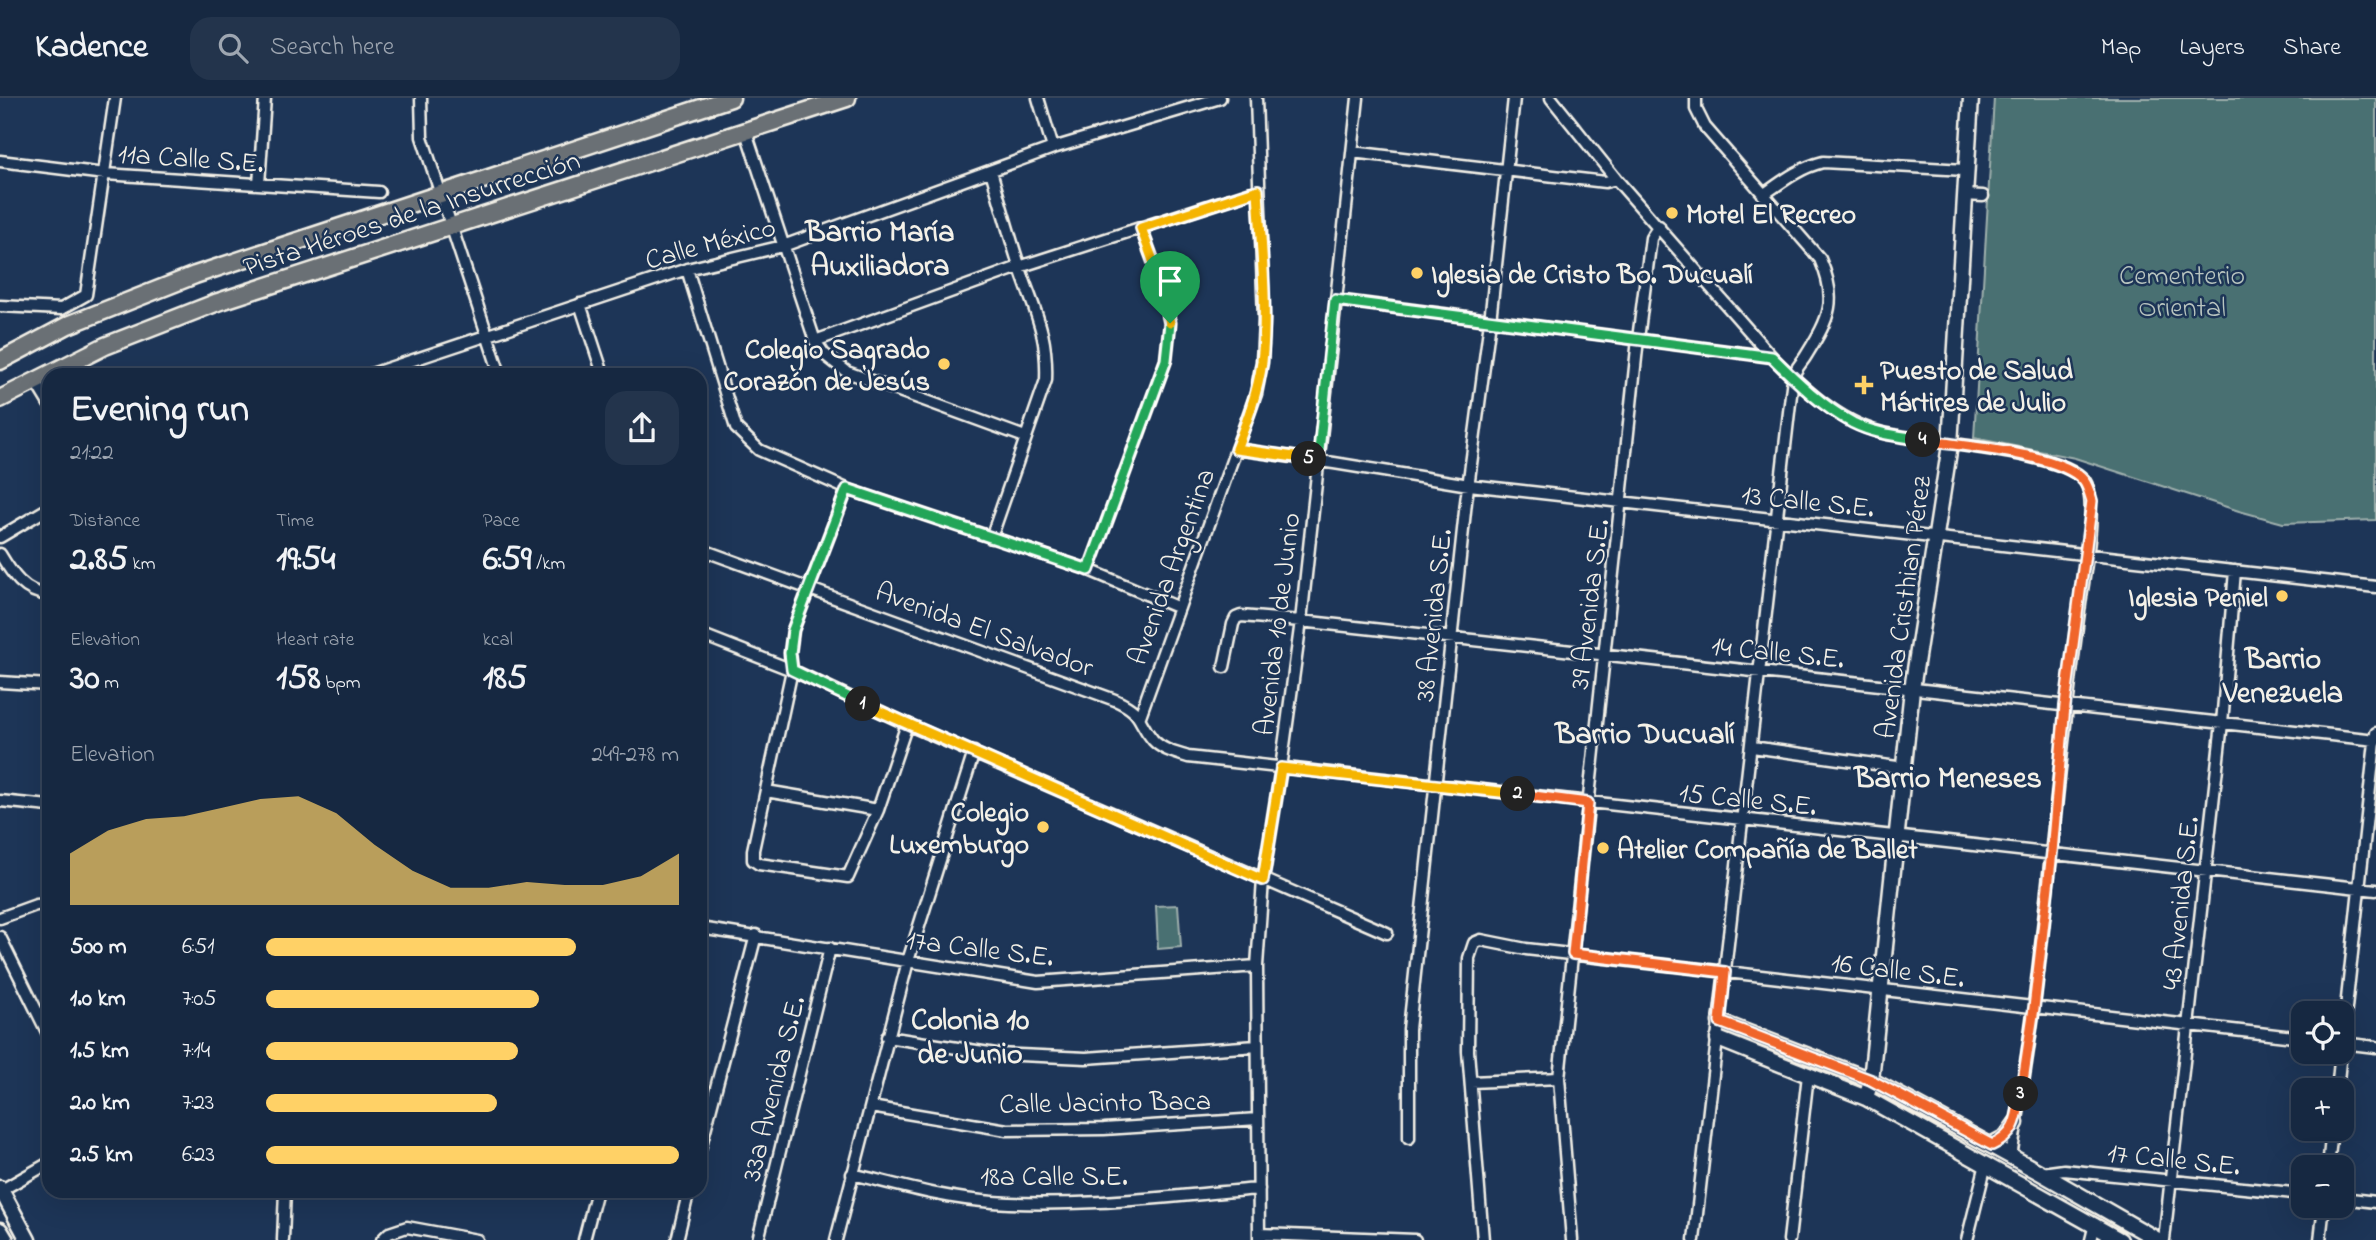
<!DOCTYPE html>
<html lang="en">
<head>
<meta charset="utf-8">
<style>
  body { margin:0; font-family:"Indie Flower",sans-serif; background:#23344c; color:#f1f3f6; height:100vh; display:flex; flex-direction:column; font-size:26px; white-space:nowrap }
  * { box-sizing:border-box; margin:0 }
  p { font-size:23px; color:#9ea6b1 }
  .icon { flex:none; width:38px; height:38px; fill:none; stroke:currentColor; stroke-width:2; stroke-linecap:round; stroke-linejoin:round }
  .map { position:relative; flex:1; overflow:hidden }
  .drawer { position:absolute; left:42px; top:270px; width:665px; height:830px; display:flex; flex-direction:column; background:#162841; border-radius:21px; box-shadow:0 7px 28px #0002,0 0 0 2px #35445a }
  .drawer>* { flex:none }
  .fabs { position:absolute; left:2291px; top:903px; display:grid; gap:14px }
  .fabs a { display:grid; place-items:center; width:63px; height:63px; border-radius:14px; background:#162841; box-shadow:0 7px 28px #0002,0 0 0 2px #35445a; font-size:35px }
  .pin { position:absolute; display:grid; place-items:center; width:60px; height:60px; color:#fff; margin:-72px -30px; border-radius:50% 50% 50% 0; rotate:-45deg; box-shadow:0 0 7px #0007 }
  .pin .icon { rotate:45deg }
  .km { position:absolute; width:35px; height:35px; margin:-18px; border-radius:50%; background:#222; color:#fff; font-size:19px; line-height:35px; text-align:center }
  .round { display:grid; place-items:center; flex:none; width:74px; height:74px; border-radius:21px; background:#23344c }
  .head { display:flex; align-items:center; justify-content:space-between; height:119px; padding:0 28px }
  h1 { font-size:38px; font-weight:700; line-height:52px }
  .metrics { display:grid; grid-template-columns:repeat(3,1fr); gap:10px; height:119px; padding:7px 28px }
  .metrics div { display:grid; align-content:center }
  .metrics b { font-size:35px; font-weight:700 }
  .metrics small { font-size:19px; font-weight:400 }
  .metrics p { font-size:19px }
  .chart { height:196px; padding:14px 28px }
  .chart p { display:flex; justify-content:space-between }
  .chart svg { width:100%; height:126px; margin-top:7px; fill:#ffd166; opacity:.7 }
  ul { padding:0 28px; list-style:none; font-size:23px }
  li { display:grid; grid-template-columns:112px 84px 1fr; align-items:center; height:52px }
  li i { height:18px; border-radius:9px; background:#ffd166 }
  header { display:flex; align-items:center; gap:42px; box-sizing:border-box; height:98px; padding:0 35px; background:#162841; border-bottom:2px solid #35445a }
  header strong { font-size:33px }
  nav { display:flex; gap:38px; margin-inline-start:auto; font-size:24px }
  .search { width:490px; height:63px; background:#23344c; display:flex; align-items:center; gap:18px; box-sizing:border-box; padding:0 24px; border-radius:21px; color:#9ea6b1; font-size:26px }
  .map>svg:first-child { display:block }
  .green { fill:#4a6f72; stroke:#9fb0ad; stroke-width:2 }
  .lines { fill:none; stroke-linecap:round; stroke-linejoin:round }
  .street-casing { stroke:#f4f1e8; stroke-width:15 }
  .secondary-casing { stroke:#f4f1e8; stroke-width:19 }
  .primary-casing { stroke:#f4f1e8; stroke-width:21 }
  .street { stroke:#1d3557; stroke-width:10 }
  .secondary { stroke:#1d3557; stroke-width:14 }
  .primary { stroke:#6b7074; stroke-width:16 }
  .split-1-casing { stroke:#fff; stroke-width:14 }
  .split-2-casing { stroke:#fff; stroke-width:14 }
  .split-3-casing { stroke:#fff; stroke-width:14 }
  .split-4-casing { stroke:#fff; stroke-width:14 }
  .split-5-casing { stroke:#fff; stroke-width:14 }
  .split-6-casing { stroke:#fff; stroke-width:14 }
  .split-1 { stroke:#22a559; stroke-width:9 }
  .split-2 { stroke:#f5b400; stroke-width:9 }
  .split-3 { stroke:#f0652b; stroke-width:9 }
  .split-4 { stroke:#f0652b; stroke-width:9 }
  .split-5 { stroke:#22a559; stroke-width:9 }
  .split-6 { stroke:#f5b400; stroke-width:9 }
  .poi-dot { fill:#ffd166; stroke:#1d3557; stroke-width:2.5 }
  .labels { text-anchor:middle; stroke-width:5; stroke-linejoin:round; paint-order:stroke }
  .street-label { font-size:28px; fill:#f4f1e8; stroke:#1d3557 }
  .poi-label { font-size:28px; font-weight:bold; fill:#f4f1e8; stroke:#1d3557; text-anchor:start }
  .park-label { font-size:28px; fill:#b8c4bf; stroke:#1d3557 }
  .neighbourhood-label { font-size:30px; font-weight:bold; fill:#f4f1e8; stroke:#1d3557 }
</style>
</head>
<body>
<header>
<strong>Kadence</strong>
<div class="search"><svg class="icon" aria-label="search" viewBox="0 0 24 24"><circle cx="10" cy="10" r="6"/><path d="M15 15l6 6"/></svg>Search here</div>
<nav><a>Map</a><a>Layers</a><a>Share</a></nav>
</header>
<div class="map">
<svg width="2376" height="1142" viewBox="0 0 2376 1142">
  <rect width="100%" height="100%" fill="#1d3557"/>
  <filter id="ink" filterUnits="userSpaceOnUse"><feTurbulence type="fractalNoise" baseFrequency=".0143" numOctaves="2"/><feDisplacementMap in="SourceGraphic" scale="14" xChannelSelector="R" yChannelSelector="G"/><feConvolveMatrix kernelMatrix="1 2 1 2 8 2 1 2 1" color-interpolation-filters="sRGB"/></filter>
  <g filter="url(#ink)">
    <path class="green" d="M1994,0H2376V422L2283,425L2239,413L2075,360L1974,340Z
      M1178,807L1181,849L1158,851L1156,808Z"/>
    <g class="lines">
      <defs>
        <path id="street" d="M421,0L422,39L500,276
          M1038,0L1053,50
          M1551,0L1616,81L1772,259C1802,289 1838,323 1879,334C1923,346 2058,351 2084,382C2100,401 2083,480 2080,507C2061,640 2051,773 2034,907C2028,958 2019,1008 2011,1059
          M746,34L815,243L824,256L847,274L1025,339
          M1352,54L1605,84L1616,81
          M0,63L105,76L379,94
          M259,86L265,0
          M1763,97C1783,83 1799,70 1823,64L1965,72
          M1964,97L1983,98
          M687,171L736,330L759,352L847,391L1089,472L1179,510
          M1336,202L1772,259
          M580,206L603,276
          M0,208L61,211L86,197L115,0
          M815,243L1019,169L1258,92
          M371,276L687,171L783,148L1053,50L1220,0
          M35,283L49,306
          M1236,351L1334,365L1469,387L2376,489
          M847,391L793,532L790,555L792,572L753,752V762L759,766L848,779L878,712L907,626
          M0,439L49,410
          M991,440L1046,282C1048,232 1033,211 1019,167C1009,136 1000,104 991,73
          M700,451L1115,602C1144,615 1136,622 1153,642C1162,652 1176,655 1188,659L2376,792
          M0,456C12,476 24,495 49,497
          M1089,472L1166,262L1170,225L1159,179L1141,130
          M700,536L792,572L907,626L1387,835
          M1224,569L1233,526L1236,520L1241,518L1301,523L2376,642
          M0,584L49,587
          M1140,618L1256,296L1262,264L1264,222L1256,0
          M1752,649L1904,670
          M766,693L878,712
          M0,703L49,708
          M0,820L36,807L49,806
          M700,830L1038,884L1257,868
          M0,839L49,938
          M887,939L996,956L1086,960L1257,948
          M2342,945L2376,949
          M2342,947L2376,635
          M1471,984L1559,980
          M2337,992L2341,954
          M871,1009L1007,1032L1104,1031L1258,1021
          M1409,1040V931L1466,404L1490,223L1514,0
          M700,1051L756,837
          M2328,1069L2332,1031
          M2042,1075L2064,1072L2303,1096
          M852,1076C898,1087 945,1101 993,1104C1081,1110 1171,1098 1259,1091
          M0,1093L49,1065
          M2342,1100L2376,1104
          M1259,1136L1415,1142
          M283,1142L285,1092
          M382,1142L389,1135L407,1129L477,1142
          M584,1142L597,1092
          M677,1142L689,1092
          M758,1142L830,850
          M836,1142L908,863L974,654
          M1259,1142L1257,868L1263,782L1281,670L1301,523L1358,0
          M1483,1142L1468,953L1469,860L1474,845L1481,842L1526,851L2303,940
          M1572,1142L1559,980L1638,241L1651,140L1659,128
          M1694,1142L1793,279C1796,269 1802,265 1807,256C1830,219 1838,202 1820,161L1705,29L1696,11V0
          M1789,1142L1808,977
          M1967,1142L1986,1066
          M2091,1142L2095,1126
          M2164,1142L2222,625L2235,473
          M2320,1142L2324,1108"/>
        <path id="secondary" d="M1720,924L1871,982L2041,1075L2158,1142
          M1718,941L1866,1000L2120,1142
          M1866,1000L1871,982L1912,591L1950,347L1971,0
          M1991,1047L2006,1039L2016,1025
          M0,1090L28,1142
          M0,1132L6,1142"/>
        <path id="primary" d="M0,263L68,227L195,177L731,0
          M0,301L105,248L218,204L847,0"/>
      </defs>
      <use href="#street" class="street-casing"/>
      <use href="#secondary" class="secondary-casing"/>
      <use href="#primary" class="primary-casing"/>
      <use href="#street" class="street"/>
      <use href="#secondary" class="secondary"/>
      <use href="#primary" class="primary"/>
    </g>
  </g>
  <g class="lines" filter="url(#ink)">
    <defs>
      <path id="split-1" d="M863,606L792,572L790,555L793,532L847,391L1089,472L1166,262L1170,225"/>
      <path id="split-2" d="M863,606L1263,782L1281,670L1518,696"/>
      <path id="split-3" d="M1518,696L1588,705L1573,856L1725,874L1720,924L1871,982L1992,1047C2016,1037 2017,1019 2021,996"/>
      <path id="split-4" d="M1923,342C1958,348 2063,355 2084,383C2088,388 2090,397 2092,403L2065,608L2052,754L2034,910L2021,996"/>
      <path id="split-5" d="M1309,361L1318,362L1335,202L1772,259C1796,283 1823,309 1853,325C1875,336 1900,338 1923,342"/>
      <path id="split-6" d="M1170,225L1159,179L1141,130L1258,92C1261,149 1268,208 1262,264C1258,294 1247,323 1236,351L1309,361"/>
    </defs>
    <use href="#split-1" class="split-1-casing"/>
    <use href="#split-2" class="split-2-casing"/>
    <use href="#split-3" class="split-3-casing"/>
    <use href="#split-4" class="split-4-casing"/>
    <use href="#split-5" class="split-5-casing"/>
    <use href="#split-6" class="split-6-casing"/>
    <use href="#split-1" class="split-1"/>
    <use href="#split-2" class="split-2"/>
    <use href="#split-3" class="split-3"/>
    <use href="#split-4" class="split-4"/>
    <use href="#split-5" class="split-5"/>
    <use href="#split-6" class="split-6"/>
  </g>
  <g class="poi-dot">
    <circle cx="1672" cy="115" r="7"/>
    <circle cx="1417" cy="175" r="7"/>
    <circle cx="944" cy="266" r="7"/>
    <path d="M1860.5 276.5h7v7h7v7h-7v7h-7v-7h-7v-7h7z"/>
    <circle cx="2282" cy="498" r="7"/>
    <circle cx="1043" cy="729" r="7"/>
    <circle cx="1603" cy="750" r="7"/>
  </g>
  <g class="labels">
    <g class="street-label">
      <text transform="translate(191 59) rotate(4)" y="10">11a Calle S.E.</text>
      <text transform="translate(411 114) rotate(-18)" y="10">Pista Héroes de la Insurrección</text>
      <text transform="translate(710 144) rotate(-15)" y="10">Calle México</text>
      <text transform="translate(1808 402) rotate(6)" y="10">13 Calle S.E.</text>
      <text transform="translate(1170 468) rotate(-70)" y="10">Avenida Argentina</text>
      <text transform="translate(1588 506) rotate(-83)" y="10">39 Avenida S.E.</text>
      <text transform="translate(1902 509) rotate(-82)" y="10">Avenida Cristhian Pérez</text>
      <text transform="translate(1432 517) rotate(-84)" y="10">38 Avenida S.E.</text>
      <text transform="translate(1276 526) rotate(-83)" y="10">Avenida 10 de Junio</text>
      <text transform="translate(985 530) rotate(20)" y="10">Avenida El Salvador</text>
      <text transform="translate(1778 553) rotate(6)" y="10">14 Calle S.E.</text>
      <text transform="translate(1748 700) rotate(6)" y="10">15 Calle S.E.</text>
      <text transform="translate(2179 805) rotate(-84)" y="10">43 Avenida S.E.</text>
      <text transform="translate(980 849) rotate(7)" y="10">17a Calle S.E.</text>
      <text transform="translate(1898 871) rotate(7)" y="10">16 Calle S.E.</text>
      <text transform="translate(772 990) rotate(-76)" y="10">33a Avenida S.E.</text>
      <text transform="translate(1105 1003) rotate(-1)" y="10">Calle Jacinto Baca</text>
      <text transform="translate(2174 1060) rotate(6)" y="10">17 Calle S.E.</text>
      <text x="1054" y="1087">18a Calle S.E.</text>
    </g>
    <g class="poi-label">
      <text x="1686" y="125">Motel El Recreo</text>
      <text x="1431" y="185">Iglesia de Cristo Bo. Ducualí</text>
      <text x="930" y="260" text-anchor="end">Colegio Sagrado<tspan x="930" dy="32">Corazón de Jesús</tspan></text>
      <text x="1880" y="281">Puesto de Salud<tspan x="1880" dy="32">Mártires de Julio</tspan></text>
      <text x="2268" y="508" text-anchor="end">Iglesia Peniel</text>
      <text x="1029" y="723" text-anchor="end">Colegio<tspan x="1029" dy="32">Luxemburgo</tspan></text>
      <text x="1617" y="760">Atelier Compañía de Ballet</text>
    </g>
    <g class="park-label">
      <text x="2182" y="186">Cementerio<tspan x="2182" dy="32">Oriental</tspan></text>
    </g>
    <g class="neighbourhood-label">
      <text x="880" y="143">Barrio María<tspan x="880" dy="34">Auxiliadora</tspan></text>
      <text x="2283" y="570">Barrio<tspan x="2283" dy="34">Venezuela</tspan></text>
      <text x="1645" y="645">Barrio Ducualí</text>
      <text x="1948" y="689">Barrio Meneses</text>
      <text x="970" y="931">Colonia 10<tspan x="970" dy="34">de Junio</tspan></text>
    </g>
  </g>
</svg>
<div class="fabs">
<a><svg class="icon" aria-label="locate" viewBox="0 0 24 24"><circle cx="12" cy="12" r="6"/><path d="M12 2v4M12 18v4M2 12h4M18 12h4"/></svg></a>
<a>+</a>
<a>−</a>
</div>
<div class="pin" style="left:1170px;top:225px;background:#1e9e55"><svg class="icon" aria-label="arrive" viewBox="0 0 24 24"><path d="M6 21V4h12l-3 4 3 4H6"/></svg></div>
<b class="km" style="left:863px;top:606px">1</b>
<b class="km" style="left:1518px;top:696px">2</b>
<b class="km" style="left:2021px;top:996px">3</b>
<b class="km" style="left:1923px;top:342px">4</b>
<b class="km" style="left:1309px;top:361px">5</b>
<section class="drawer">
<div class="head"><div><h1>Evening run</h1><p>21:22</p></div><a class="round"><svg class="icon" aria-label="share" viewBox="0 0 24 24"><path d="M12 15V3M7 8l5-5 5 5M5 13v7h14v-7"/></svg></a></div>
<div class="metrics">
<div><p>Distance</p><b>2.85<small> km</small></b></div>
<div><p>Time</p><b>19:54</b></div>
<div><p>Pace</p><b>6:59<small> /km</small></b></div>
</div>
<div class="metrics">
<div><p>Elevation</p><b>30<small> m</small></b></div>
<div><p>Heart rate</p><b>158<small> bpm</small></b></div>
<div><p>kcal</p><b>185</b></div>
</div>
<div class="chart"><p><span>Elevation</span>249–278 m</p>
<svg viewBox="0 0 160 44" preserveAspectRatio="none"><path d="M0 44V26L10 18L20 14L30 13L40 10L50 7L60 6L70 12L80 23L90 32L100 38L110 38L120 36L130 37L140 37L150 34L160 26V44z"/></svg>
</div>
<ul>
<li><b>500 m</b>6:51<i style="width:75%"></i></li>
<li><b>1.0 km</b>7:05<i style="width:66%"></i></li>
<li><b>1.5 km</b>7:14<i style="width:61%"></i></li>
<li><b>2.0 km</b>7:23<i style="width:56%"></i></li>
<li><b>2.5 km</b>6:23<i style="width:100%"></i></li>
</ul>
</section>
</div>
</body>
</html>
